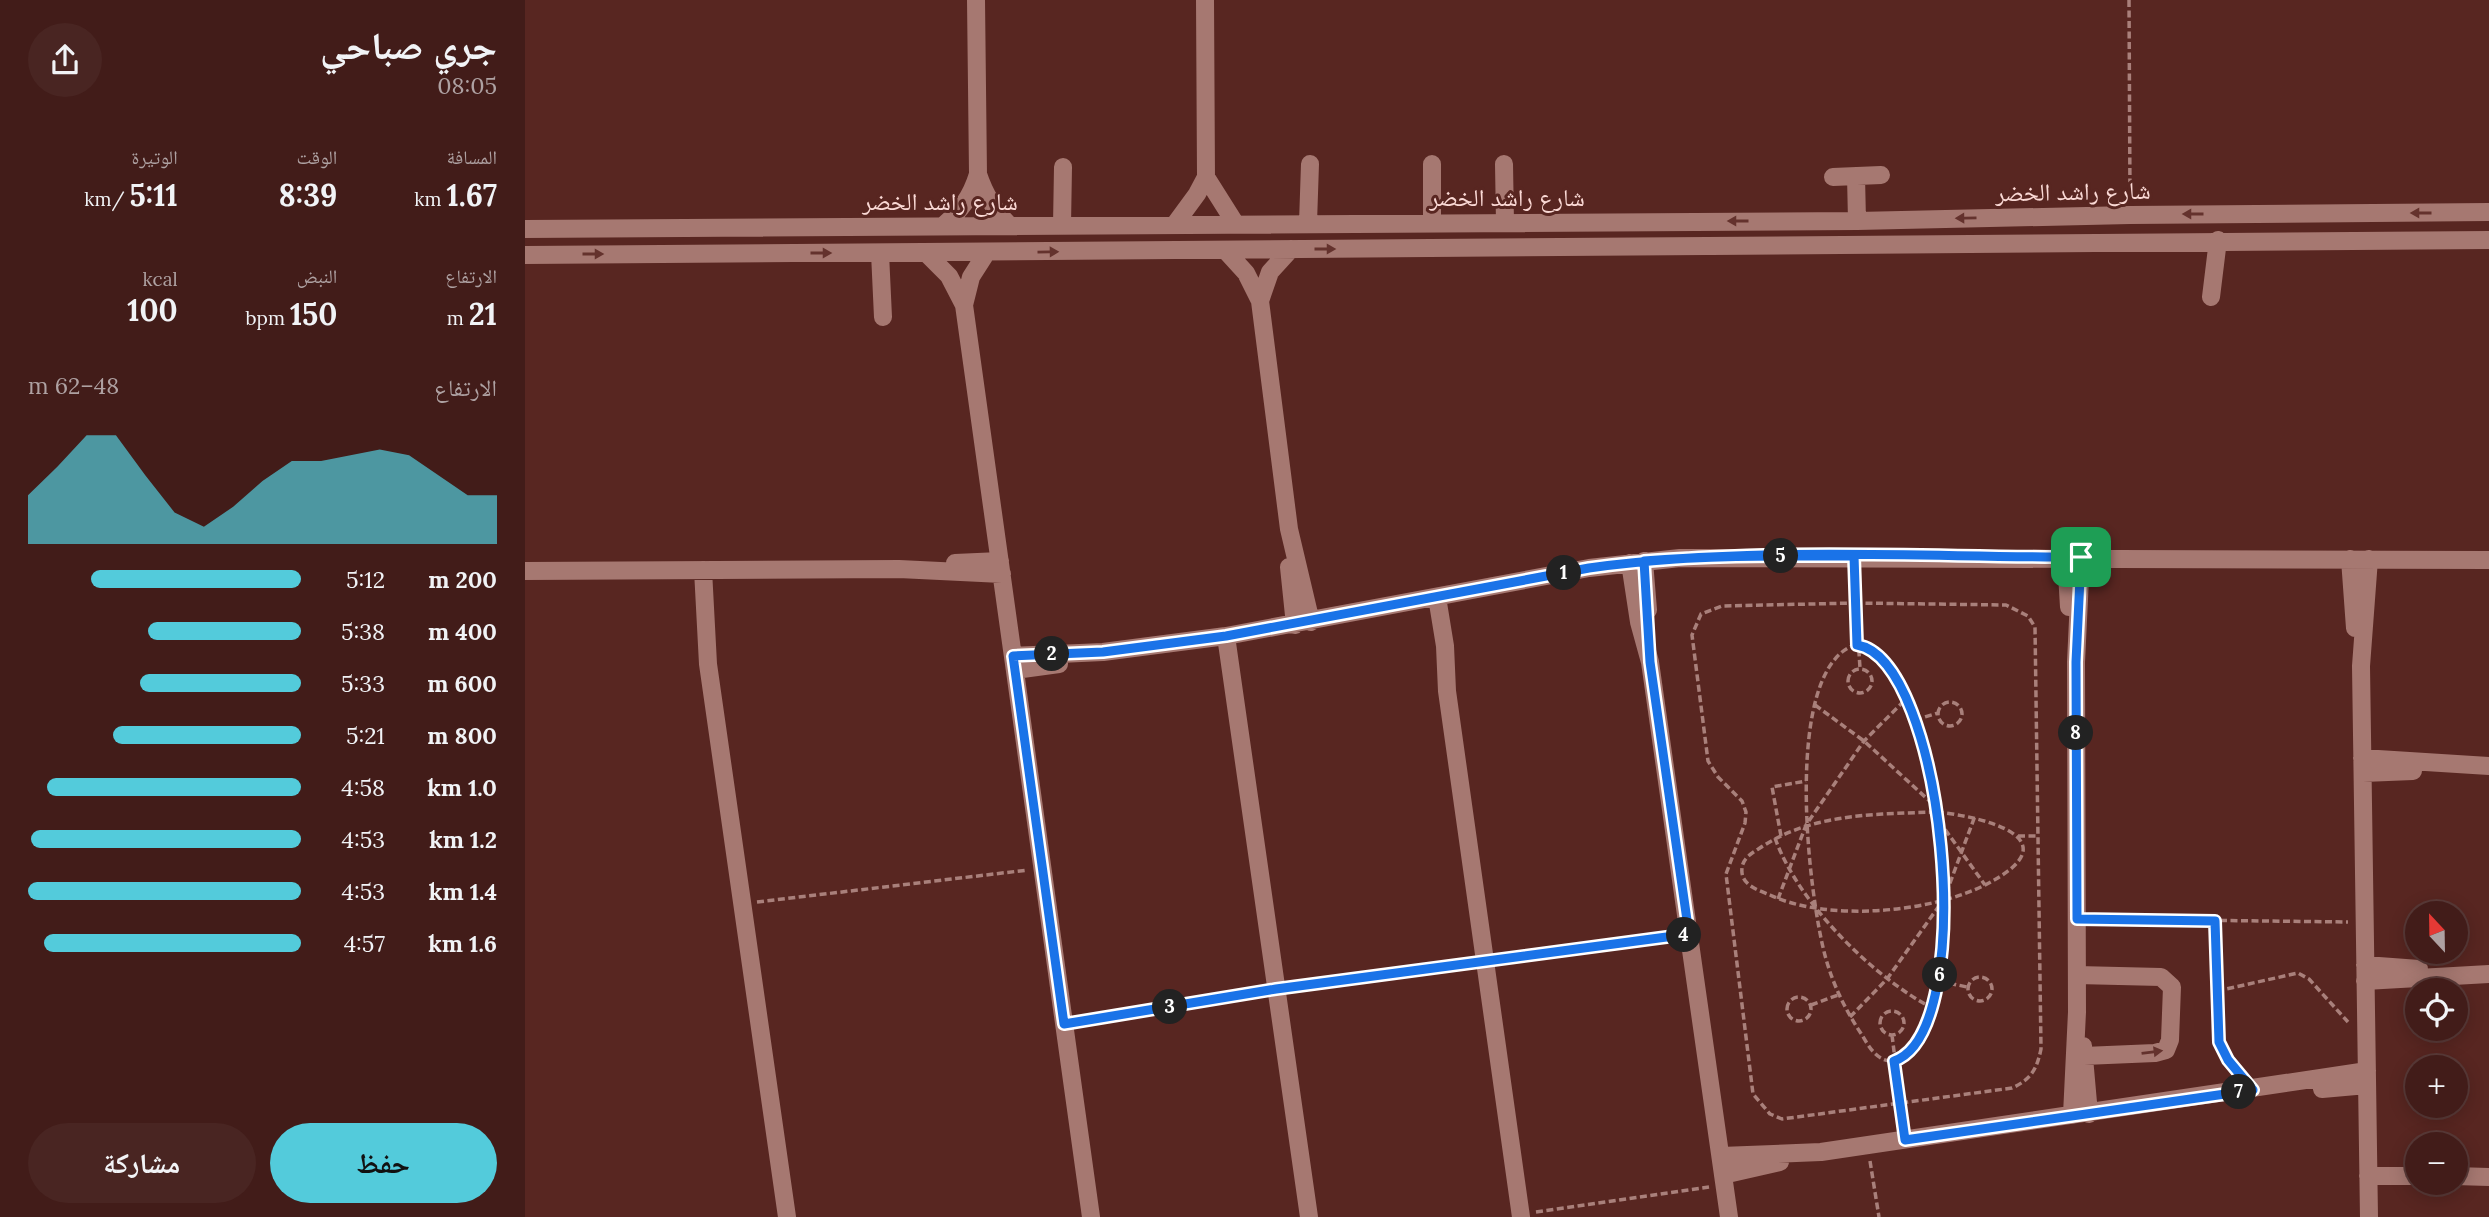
<!DOCTYPE html>
<html lang="ar">
<head>
<meta charset="utf-8">
<style>
  body { margin:0; font-family:Lora,"Noto Naskh Arabic",serif; background:#492522; color:#f1f3f6; direction:rtl; height:100vh; display:flex; flex-direction:column; font-size:26px; white-space:nowrap }
  * { box-sizing:border-box; margin:0 }
  p { font-size:23px; color:#aea1a2 }
  .icon { flex:none; width:38px; height:38px; fill:none; stroke:currentColor; stroke-width:2; stroke-linecap:round; stroke-linejoin:round }
  .map { position:relative; flex:1; overflow:hidden; direction:ltr }
  .drawer { display:flex; flex-direction:column; background:#421c19; width:525px }
  .drawer>* { flex:none }
  .needle { width:46px; rotate:338deg }
  .tools { position:absolute; left:1880px; top:901px; display:grid; gap:14px }
  .tools a { display:grid; place-items:center; width:63px; height:63px; border-radius:50%; background:#421c19; box-shadow:0 4px 18px #0003,0 0 0 2px #5a3a38; font-size:35px }
  .pin { position:absolute; display:grid; place-items:center; width:60px; height:60px; color:#fff; margin:-30px; border-radius:14px; box-shadow:0 4px 10px #0006 }
  .km { position:absolute; width:35px; height:35px; margin:-18px; border-radius:50%; background:#222; color:#fff; font-size:19px; line-height:35px; text-align:center }
  .round { display:grid; place-items:center; flex:none; width:74px; height:74px; border-radius:37px; background:#492522 }
  .summary { display:flex; align-items:center; justify-content:space-between; height:119px; padding:0 28px }
  h1 { font-size:38px; font-weight:700; line-height:52px }
  .stats { display:grid; grid-template-columns:repeat(3,1fr); gap:10px; height:119px; padding:7px 28px }
  .stats div { display:grid; align-content:center }
  .stats b { font-size:30px; font-weight:700 }
  .stats small { font-size:19px; font-weight:400 }
  .stats p { font-size:19px }
  .chart { height:196px; padding:14px 28px }
  .chart p { display:flex; justify-content:space-between }
  .chart svg { width:100%; height:126px; margin-top:7px; fill:#53cbdb; opacity:.7 }
  .cta { display:flex; gap:14px; margin-top:auto; padding:14px 28px }
  .cta a { flex:1; height:80px; border-radius:42px; background:#53cbdb; color:#111; font-size:28px; font-weight:700; line-height:80px; text-align:center }
  .cta a+a { background:#492522; color:#f1f3f6 }
  ul { padding:0 28px; list-style:none; font-size:23px }
  li { display:grid; grid-template-columns:112px 84px 1fr; align-items:center; height:52px }
  li i { height:18px; border-radius:9px; background:#53cbdb }
  main { display:flex; flex:1; min-height:0 }
  .map>svg:first-child { display:block }
  .lines { fill:none; stroke-linecap:round; stroke-linejoin:round }
  .path { stroke:#a9807b; stroke-width:3.5; stroke-dasharray:7 3.5; stroke-linecap:butt }
  .minor { stroke:#a67871; stroke-width:18 }
  .oneway { fill:#64322d }
  .route-casing { stroke:#fff; stroke-width:14 }
  .route { stroke:#1a73e8; stroke-width:9 }
  .labels { text-anchor:middle; stroke-width:6; stroke-linejoin:round; paint-order:stroke }
  .street-label { font-size:24px; fill:#fad9d5; stroke:#582621 }
</style>
</head>
<body>
<main>
<div class="map">
<svg width="1964" height="1217" viewBox="0 0 1964 1217">
  <rect width="100%" height="100%" fill="#582621"/>
  <g class="lines">
    <path class="path" d="M1604,0L1605,197
      M1329,576L1335,668
      M1330,603L1481,605L1503,616L1510,627L1516,1049C1512,1068 1507,1079 1487,1088L1257,1119L1245,1114L1228,1094L1201,874L1220,823L1221,812L1217,801L1193,777L1183,761L1167,635L1176,614L1197,606Z
      M1332,644C1344,646 1354,657 1361,666C1416,734 1427,888 1415,973C1412,999 1404,1025 1388,1046C1382,1054 1378,1060 1367,1061C1352,1061 1344,1047 1337,1035C1321,1011 1309,987 1301,959C1284,900 1255,667 1332,644Z
      M1323 681a12 12 0 1 1 24 0a12 12 0 1 1-24 0Z
      M1413 714a12 12 0 1 1 24 0a12 12 0 1 1-24 0Z
      M1290,705L1339,741L1410,806
      M1390,720L1413,713
      M1412,812C1460,817 1548,839 1462,884C1406,913 1302,922 1245,895C1233,890 1215,885 1217,868C1218,857 1229,852 1238,846C1289,813 1353,814 1412,812Z
      M1414,821L1460,885
      M1256,836L1247,787L1281,781
      M1493,836H1514
      M1250,838C1273,903 1347,976 1407,1008
      M1253,899L1281,825L1339,741L1382,698
      M232,902L503,870
      M1569,919L1823,922
      M1690,921L1694,1042L1714,1073
      M975,958L1148,936
      M1443 989a12 12 0 1 1 24 0a12 12 0 1 1-24 0Z
      M1414,981L1442,987
      M767,987L943,962
      M1692,991L1773,973L1784,979L1823,1022
      M1262 1009a12 12 0 1 1 24 0a12 12 0 1 1-24 0Z
      M1286,1005L1313,995
      M1355 1023a12 12 0 1 1 24 0a12 12 0 1 1-24 0Z
      M1325,1017L1362,979L1419,899L1450,816
      M556,1022L735,992
      M1367,1035L1378,1124
      M1345,1161L1354,1217
      M1011,1212L1184,1187"/>
    <path class="minor" d="M451,0L453,174C460,195 469,209 484,225
      M907,164V223
      M979,164L980,223
      M1331,176L1332,221
      M681,177L710,223
      M1308,177L1356,175
      M783,223L785,164
      M650,224L672,194L681,177L680,0
      M537,225L538,167
      M418,226C436,210 446,197 453,174
      M0,229L1332,221L1605,215L1964,212
      M700,250L721,273L735,301L764,529L786,622
      M462,252L446,277L439,305L566,1217
      M355,253L358,317
      M401,253L424,276L439,305
      M0,255L1964,240
      M1686,297L1693,240
      M735,301L745,272L766,249
      M1541,557L1544,607
      M1825,559L1830,628
      M1119,561L1123,610
      M430,563L475,561
      M1105,563L1114,622L1125,662L1204,1217
      M764,567L770,625
      M178,570L183,664L262,1217
      M0,571L374,569L477,574
      M912,597L920,646L922,691L996,1217
      M701,636L784,1217
      M488,656L578,652L701,636L1064,568L1155,558L1964,560
      M490,670L534,664
      M1837,758L1964,766
      M1838,773L1888,771
      M1840,965L1894,969
      M1552,975L1636,977L1647,987L1645,1040L1641,1050L1630,1053L1559,1056
      M1840,981L1964,974
      M1558,1046L1564,1114
      M1797,1089L1842,1085
      M1547,1115L1552,1012L1551,662L1556,557
      M1196,1156L1296,1152L1842,1071
      M1198,1175L1255,1162
      M1843,1176H1892
      M1930,1176L1964,1177
      M1844,1217L1836,666L1844,559"/>
  </g>
  <defs><path id="oneway-solid" d="M-6-.8H1V-3.2L6.5 0L1 3.2V.8H-6Z" transform="scale(1.75)"/></defs>
  <g class="oneway">
    <use href="#oneway-solid" transform="translate(1896 213) rotate(180)"/>
    <use href="#oneway-solid" transform="translate(1668 214) rotate(180)"/>
    <use href="#oneway-solid" transform="translate(1441 218) rotate(179)"/>
    <use href="#oneway-solid" transform="translate(1213 221) rotate(180)"/>
    <use href="#oneway-solid" transform="translate(800 249)"/>
    <use href="#oneway-solid" transform="translate(523 252) rotate(-1)"/>
    <use href="#oneway-solid" transform="translate(296 253)"/>
    <use href="#oneway-solid" transform="translate(68 254)"/>
    <use href="#oneway-solid" transform="translate(1627 1052) rotate(-7)"/>
  </g>
  <g class="lines">
    <defs>
      <path id="route" d="M1556,557C1392,557 1226,546 1064,568L701,636L578,652L488,656L539,1024L751,989L1164,934L1125,662L1119,561C1189,555 1259,556 1329,556L1332,645C1419,658 1456,1031 1369,1061L1380,1140L1728,1090L1703,1060L1694,1042L1690,921L1552,919L1551,662L1556,557"/>
    </defs>
    <use href="#route" class="route-casing"/>
    <use href="#route" class="route"/>
  </g>
  <g class="labels">
    <g class="street-label">
      <text transform="translate(1548 192) rotate(-1)" y="8">شارع راشد الخضر</text>
      <text x="982" y="206">شارع راشد الخضر</text>
      <text x="415" y="210">شارع راشد الخضر</text>
    </g>
  </g>
</svg>
<div class="tools">
<a><svg class="needle" viewBox="-14 -14 28 28"><path d="M0-13l5 13h-10z" fill="#e53935"/><path d="M0 13l5-13h-10z" fill="#aea1a2"/></svg></a>
<a><svg class="icon" aria-label="locate" viewBox="0 0 24 24"><circle cx="12" cy="12" r="6"/><path d="M12 2v4M12 18v4M2 12h4M18 12h4"/></svg></a>
<a>+</a>
<a>−</a>
</div>
<div class="pin" style="left:1556px;top:557px;background:#1e9e55"><svg class="icon" aria-label="arrive" viewBox="0 0 24 24"><path d="M6 21V4h12l-3 4 3 4H6"/></svg></div>
<b class="km" style="left:1039px;top:573px">1</b>
<b class="km" style="left:527px;top:654px">2</b>
<b class="km" style="left:645px;top:1007px">3</b>
<b class="km" style="left:1159px;top:935px">4</b>
<b class="km" style="left:1256px;top:556px">5</b>
<b class="km" style="left:1415px;top:975px">6</b>
<b class="km" style="left:1714px;top:1092px">7</b>
<b class="km" style="left:1551px;top:733px">8</b>
</div>
<section class="drawer">
<div class="summary"><div><h1>جري صباحي</h1><p>08:05</p></div><a class="round"><svg class="icon" aria-label="share" viewBox="0 0 24 24"><path d="M12 15V3M7 8l5-5 5 5M5 13v7h14v-7"/></svg></a></div>
<div class="stats">
<div><p>المسافة</p><b>1.67<small> km</small></b></div>
<div><p>الوقت</p><b>8:39</b></div>
<div><p>الوتيرة</p><b>5:11<small> /km</small></b></div>
</div>
<div class="stats">
<div><p>الارتفاع</p><b>21<small> m</small></b></div>
<div><p>النبض</p><b>150<small> bpm</small></b></div>
<div><p>kcal</p><b>100</b></div>
</div>
<div class="chart"><p><span>الارتفاع</span>48–62 m</p>
<svg viewBox="0 0 160 44" preserveAspectRatio="none"><path d="M0 44V27L10 17L20 6L30 6L40 20L50 33L60 38L70 31L80 22L90 15L100 15L110 13L120 11L130 13L140 20L150 27L160 27V44z"/></svg>
</div>
<ul>
<li><b>200 m</b>5:12<i style="width:77%"></i></li>
<li><b>400 m</b>5:38<i style="width:56%"></i></li>
<li><b>600 m</b>5:33<i style="width:59%"></i></li>
<li><b>800 m</b>5:21<i style="width:69%"></i></li>
<li><b>1.0 km</b>4:58<i style="width:93%"></i></li>
<li><b>1.2 km</b>4:53<i style="width:99%"></i></li>
<li><b>1.4 km</b>4:53<i style="width:100%"></i></li>
<li><b>1.6 km</b>4:57<i style="width:94%"></i></li>
</ul>
<div class="cta"><a>حفظ</a><a>مشاركة</a></div>
</section>
</main>
</body>
</html>
